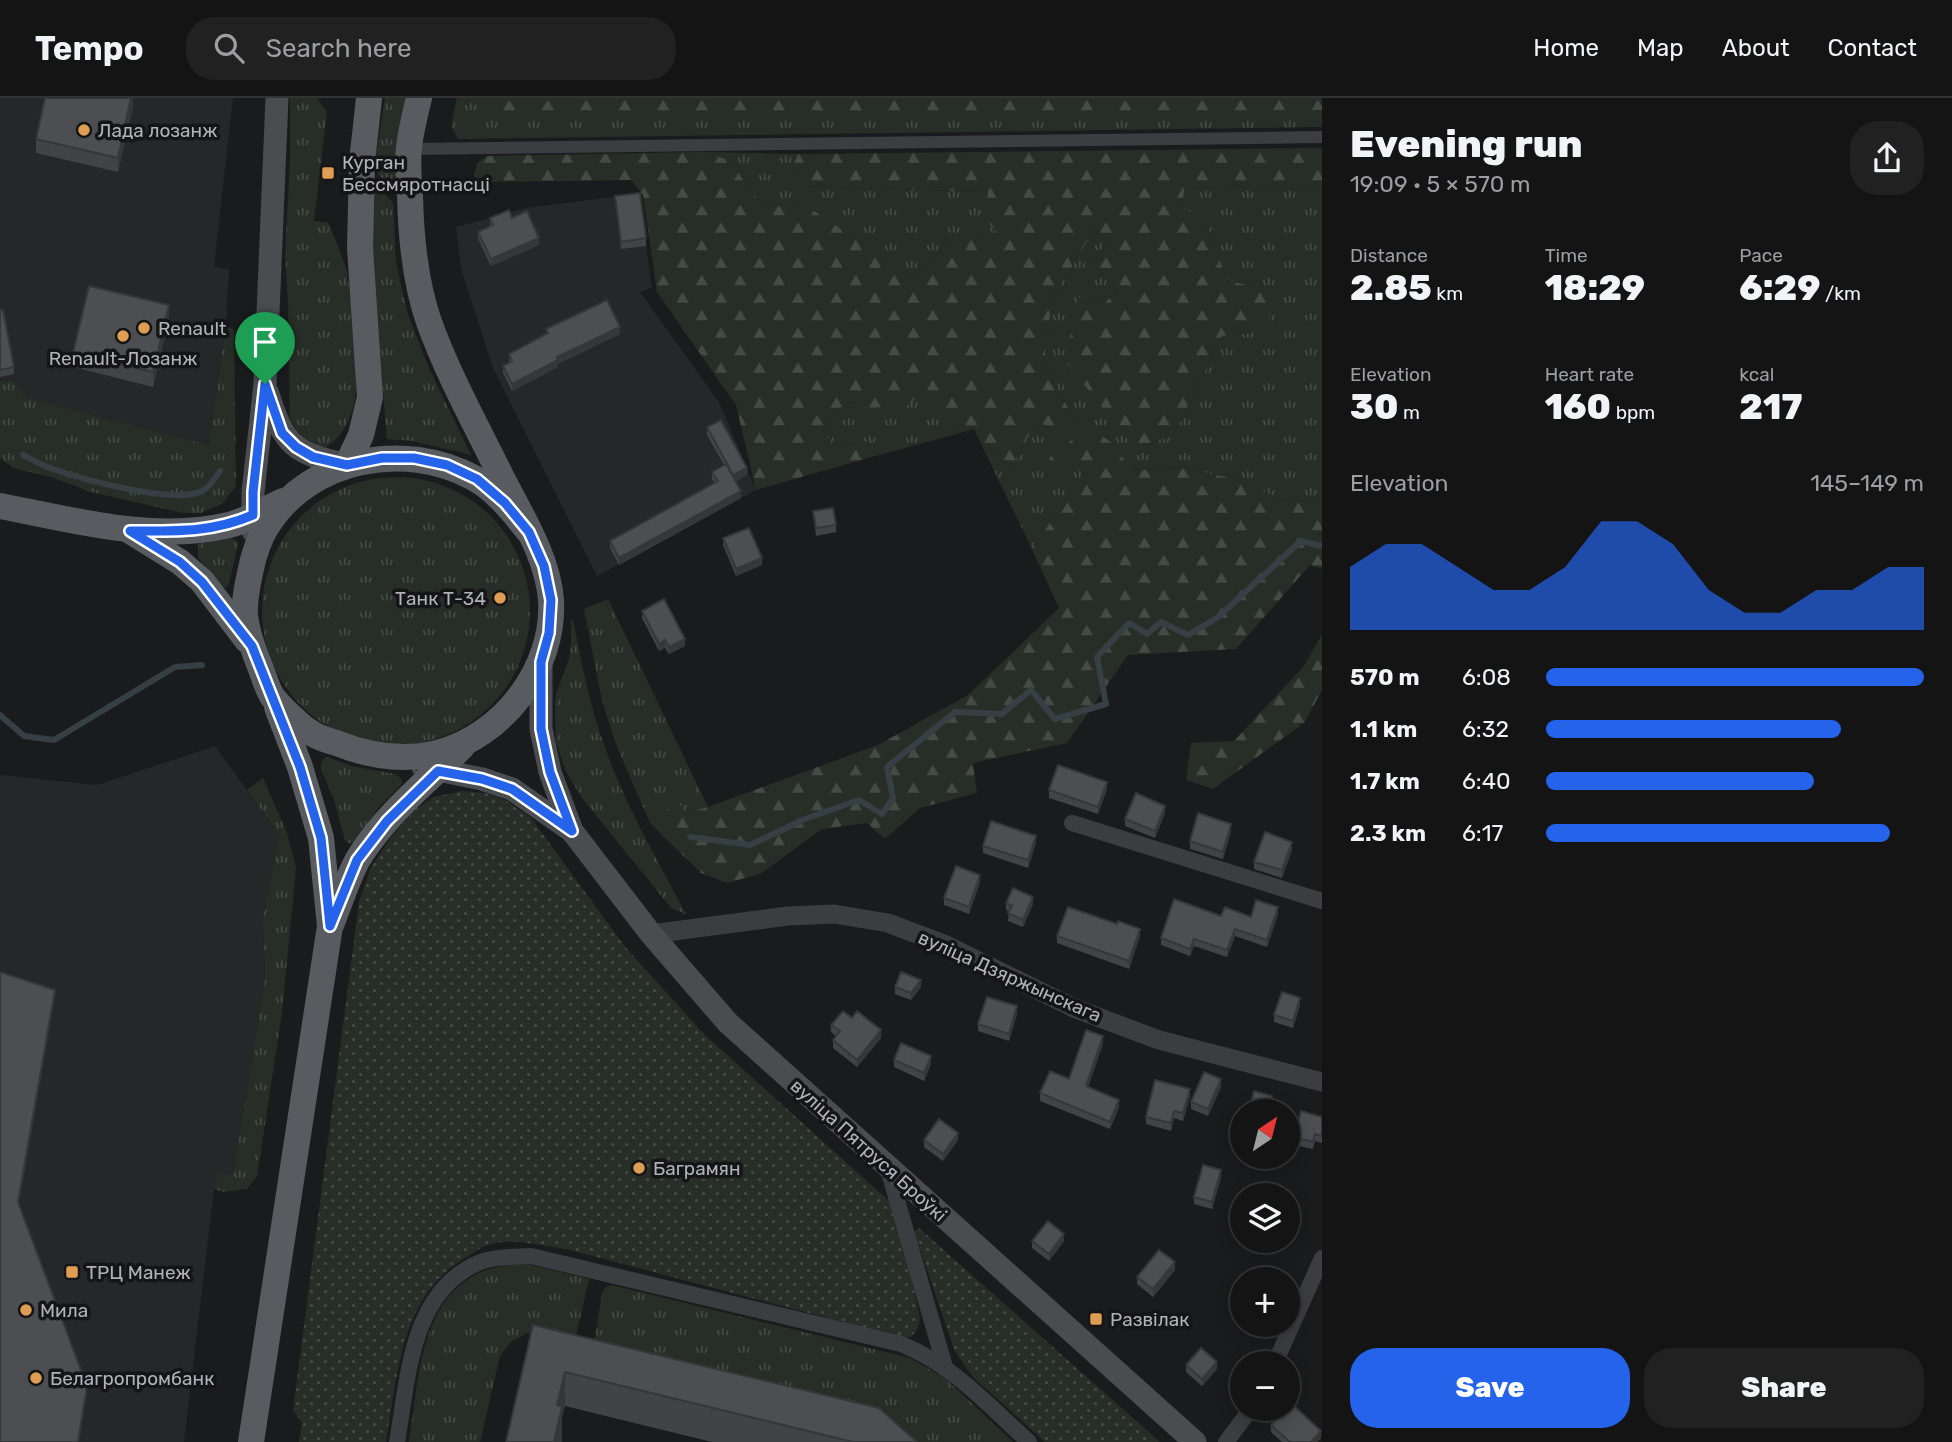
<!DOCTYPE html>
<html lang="en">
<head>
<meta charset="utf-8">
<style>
  body { margin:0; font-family:Rubik,sans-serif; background:#212122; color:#f1f3f6; height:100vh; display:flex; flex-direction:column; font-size:26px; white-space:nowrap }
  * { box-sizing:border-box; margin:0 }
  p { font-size:23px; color:#9d9ea0 }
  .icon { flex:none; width:38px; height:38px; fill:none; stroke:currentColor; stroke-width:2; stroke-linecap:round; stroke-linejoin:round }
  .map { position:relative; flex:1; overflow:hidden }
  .panel { display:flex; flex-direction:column; background:#141415; width:630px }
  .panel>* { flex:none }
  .needle { width:46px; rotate:35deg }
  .tools { position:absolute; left:1230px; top:1001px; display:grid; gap:14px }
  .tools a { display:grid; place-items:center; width:70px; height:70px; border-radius:50%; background:#141415; box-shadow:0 4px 18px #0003,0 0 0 2px #333334; font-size:35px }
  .pin { position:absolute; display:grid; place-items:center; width:60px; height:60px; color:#fff; margin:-72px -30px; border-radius:50% 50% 50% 0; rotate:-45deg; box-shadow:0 0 7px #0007 }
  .pin .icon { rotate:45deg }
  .round { display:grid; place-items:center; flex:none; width:74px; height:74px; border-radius:28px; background:#212122 }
  .head { display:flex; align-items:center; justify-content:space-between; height:119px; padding:0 28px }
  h1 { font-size:38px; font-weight:800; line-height:52px }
  .figures { display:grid; grid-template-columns:repeat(3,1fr); gap:10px; height:119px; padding:7px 28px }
  .figures div { display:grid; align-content:center }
  .figures b { font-size:35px; font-weight:800 }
  .figures small { font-size:19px; font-weight:400 }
  .figures p { font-size:19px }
  .chart { height:196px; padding:14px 28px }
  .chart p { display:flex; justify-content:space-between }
  .chart svg { width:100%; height:126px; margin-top:7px; fill:#2563eb; opacity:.7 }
  .primary-button { display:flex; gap:14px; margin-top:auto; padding:14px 28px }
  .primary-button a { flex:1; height:80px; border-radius:28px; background:#2563eb; color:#fff; font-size:28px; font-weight:800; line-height:80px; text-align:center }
  .primary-button a+a { background:#212122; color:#f1f3f6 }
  ul { padding:0 28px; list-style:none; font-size:23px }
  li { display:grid; grid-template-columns:112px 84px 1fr; align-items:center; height:52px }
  li i { height:18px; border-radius:9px; background:#2563eb }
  header { display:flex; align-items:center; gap:42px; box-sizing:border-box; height:98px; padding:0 35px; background:#141415; border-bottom:2px solid #333334 }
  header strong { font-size:33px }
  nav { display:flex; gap:38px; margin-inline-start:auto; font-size:24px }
  .search { width:490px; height:63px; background:#212122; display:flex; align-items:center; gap:18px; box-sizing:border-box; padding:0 24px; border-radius:28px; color:#9d9ea0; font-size:26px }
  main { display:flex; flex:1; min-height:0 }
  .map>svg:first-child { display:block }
  .built { fill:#262729 }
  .grass { fill:url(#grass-tufts) }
  .forest { fill:url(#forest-firs) }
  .park { fill:url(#park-dots) }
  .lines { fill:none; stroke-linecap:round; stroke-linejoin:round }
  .stream { stroke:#363f44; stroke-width:6 }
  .pedestrian { stroke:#3c3d41; stroke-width:12 }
  .minor { stroke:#3c3d41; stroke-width:16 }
  .tertiary { stroke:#3c3d41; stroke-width:19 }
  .secondary { stroke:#4a4c50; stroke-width:23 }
  .primary { stroke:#585b5f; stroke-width:26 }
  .wall { fill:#414346 }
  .shaded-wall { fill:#353739 }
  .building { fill:#4c4e51; stroke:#353739; stroke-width:2 }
  .route-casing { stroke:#fff; stroke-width:14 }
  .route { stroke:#2563eb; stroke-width:9 }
  .poi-dot { fill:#dd9d52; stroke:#151517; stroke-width:2.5 }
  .labels { text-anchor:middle; stroke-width:7; stroke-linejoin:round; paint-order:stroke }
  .poi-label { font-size:19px; fill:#aeb3ba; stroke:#151517; text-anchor:start }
  .street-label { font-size:19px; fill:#aeb3ba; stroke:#151517 }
</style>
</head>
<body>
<header>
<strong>Tempo</strong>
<div class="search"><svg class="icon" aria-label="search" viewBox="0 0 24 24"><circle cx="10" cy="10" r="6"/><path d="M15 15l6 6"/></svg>Search here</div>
<nav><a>Home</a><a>Map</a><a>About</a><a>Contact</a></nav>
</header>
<main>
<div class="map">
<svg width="1322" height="1344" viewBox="0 0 1322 1344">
  <defs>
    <pattern id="grass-tufts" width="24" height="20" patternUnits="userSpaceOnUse" patternTransform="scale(1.75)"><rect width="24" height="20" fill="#272e27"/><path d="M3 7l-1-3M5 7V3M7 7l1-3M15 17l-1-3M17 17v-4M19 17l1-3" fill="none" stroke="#444a44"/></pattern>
    <pattern id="forest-firs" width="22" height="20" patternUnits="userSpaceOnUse" patternTransform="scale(1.75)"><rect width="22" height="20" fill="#272e27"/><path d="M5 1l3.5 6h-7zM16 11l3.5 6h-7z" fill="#444a44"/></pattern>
    <pattern id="park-dots" width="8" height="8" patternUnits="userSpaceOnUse" patternTransform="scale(1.75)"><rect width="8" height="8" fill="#272e27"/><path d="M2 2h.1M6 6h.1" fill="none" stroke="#444a44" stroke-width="1.8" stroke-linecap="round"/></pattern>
  </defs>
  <rect width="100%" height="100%" fill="#1a1b1c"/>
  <path class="built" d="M0,0H233L214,168L229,172L226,227L209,347L28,300L11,282L0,283Z
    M639,96L652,190L640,194L719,304L756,392L597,478L493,270L461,171L456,129L525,110Z
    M215,648L279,737L263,820L265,881L233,1077L218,1075L214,1091L184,1344H0V677L97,687Z"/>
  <path class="grass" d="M290,0H317L327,14L314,123L328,124C334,139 341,154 346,170C352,194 360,284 354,306C350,323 341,341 325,350C307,343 298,339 290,320L288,203L285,158L290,61Z
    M385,0H406L394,95L374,71Z
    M457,0H1322V29L458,41L451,28Z
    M704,54L798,56L792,70L806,88L988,94L999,136L945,148L914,179L802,105L767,110L750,93L731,63Z
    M372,81L393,105L396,164L407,214L428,268L471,357L413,343L387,341L370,144Z
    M1322,86V406L1281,401L1232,380L1167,368L1129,374L1117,348L1078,361L1086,371L1039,441L1031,449L982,348L1012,369L1036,324L1074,321L1044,266L1052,201L1095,130L1108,140L1093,167L1117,192L1104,206L1080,199L1173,338L1222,238L1250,235L1264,192L1227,182L1206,124L1183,110L1184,90Z
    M226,227L234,232L236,388L222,406L201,415H183L91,394L51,379L13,370L0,360V283L11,282L28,300L209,347Z
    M925,290L957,336L879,357L872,343L834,348L823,333L828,316L851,304L870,310Z
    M262 513a134 134 0 1 1 268 0a134 134 0 1 1-268 0Z
    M232,440L237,443L238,446L229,486L226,490L221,488L198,460V446Z
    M608,501L708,709L685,715L678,704L650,725L617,649L602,603L584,511Z
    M573,522C582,566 590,610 606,652C626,709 658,763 686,816L671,810L582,700L566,674L556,644L555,612L556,596L569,561L571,546V523Z
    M328,659L351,668L396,676L402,682L401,687L379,709L356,743L351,746L346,744L344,739L334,702L321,671V665L324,660Z
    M263,680L287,735L296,770L282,915L257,1078L247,1091L223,1094L214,1091L218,1075L233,1077L265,881L263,820L279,737L247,692Z
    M527,1166L589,1181L575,1242L527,1235L511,1244L500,1258L480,1344H409C419,1286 418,1204 479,1175C494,1168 511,1167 527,1166Z
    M612,1187L910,1260L945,1280L1013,1344H886L590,1272L602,1195L606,1189Z"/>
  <path class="forest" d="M481,0H1322V12L507,20L481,16L477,2Z
    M1322,50V86L1184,90L1183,110L1206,124L1227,182L1264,192L1270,221L1250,235L1222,238L1173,338L1135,350L1065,263L1079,199L1104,206L1117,192L1093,167L1108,141L1095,130L1052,201L1044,266L1074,321L1060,332L1036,324L1012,369L982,348L974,331L957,336L925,291L909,307L870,310L851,304L828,316L823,333L834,348L872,343L879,357L756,392L736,307L657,194L643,97L631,82L482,84L474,78L477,65L487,58L704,54L731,63L750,93L767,110L802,105L914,179L945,148L998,136L985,121L988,94L806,88L792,70L798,56Z
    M1088,329L1117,348L1130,374L1167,368L1232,380L1281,401L1322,406V471L1310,467L1236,551L1128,557L1067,645L973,665L977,695L920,710L885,741L867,725L822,731L760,776L727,785L701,775L650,725L678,703L685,715L708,709L878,647L968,597L1059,510L1031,449L1039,441L1086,371L1078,361L1057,377L1049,360Z
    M1322,536V592L1305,624L1213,691L1186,682L1191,645L1234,643L1304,568Z"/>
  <path class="park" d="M463,693L485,695L505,702L531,720L626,850L705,937L889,1103L910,1172L920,1221L917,1232L911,1239H900L566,1151C543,1148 514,1140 491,1146C481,1149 471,1156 462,1162C400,1200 398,1278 386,1344H299L302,1325L293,1312L359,804L371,769L392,738L415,712L433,699Z
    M919,1130L1160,1344H1045L973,1279L955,1254L914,1134Z"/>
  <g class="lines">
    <path class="stream" d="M23,357C33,362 43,368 53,371C81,381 176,407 202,393C210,389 215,380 220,373
      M0,617L24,638L54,642L175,569L202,567
      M690,739L750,747L805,721L859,702L882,716L893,700L887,669L955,614L1002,616L1031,592L1055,621L1106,606L1097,559L1129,525L1147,536L1161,524L1188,537L1217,520L1301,443L1322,448"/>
    <path class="pedestrian" d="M408,51L1322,39"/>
    <path class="minor" d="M1072,725L1322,803
      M888,1071L945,1269
      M1275,1265L1322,1160
      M397,1344C408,1282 410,1195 478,1165C494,1158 514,1159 531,1158L901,1246C952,1266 989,1308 1029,1344
      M1226,1344L1251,1311"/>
    <path class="tertiary" d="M651,836L788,818L834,816L888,825L946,847L1074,910L1159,942L1322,984"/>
    <path class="secondary" d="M268,296C284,348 294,355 347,367
      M253,433V394L265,286L277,0
      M541,563V631L550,674L572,733L651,836L728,925L1195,1344
      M423,669L482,681L512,691L572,733"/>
    <path class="primary" d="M419,0C415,16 411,32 409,49C407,65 409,82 410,98C411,140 415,184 429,224C448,277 476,327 501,378C520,416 548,459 551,502C555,571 503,638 437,655C404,663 370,658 339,646C331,643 321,641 313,636C303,631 278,607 272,598C267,590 264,579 261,571C254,554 247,536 245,517C244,503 247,489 250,475C253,460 258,442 267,428C310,360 404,342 474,380C496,392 513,414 529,434
      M347,367L361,337L370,299L360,150L362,64L369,0
      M0,408C75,422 153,445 229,427C248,422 266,411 283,403
      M130,433L180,464L202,483L247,542
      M331,827C340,805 347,781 358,761C384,718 426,684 462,649
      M251,1344L330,828L321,740L300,669L277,609"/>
  </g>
  <path class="wall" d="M133,0V8L118,74L36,55V41Z
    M615,98L646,140V148L621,151Z
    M490,120H512L539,147L491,168L478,141V134L490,128Z
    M0,212L14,269V276L0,279Z
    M169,221L153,289L73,269V255Z
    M546,231L620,236L558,266V269L512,293L503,275V268L509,265V256L546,236Z
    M707,329L747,377L735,383L741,400L619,467L610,450V443L715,385L712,381V374L724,367L707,337Z
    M813,413L836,427V434L816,438Z
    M723,440L762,467L736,478L723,447Z
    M642,513L685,548L669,556L665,550L659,553L642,520Z
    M1107,691L1098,716L1049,700V692Z
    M1165,715L1155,740L1125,728V721Z
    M1231,733L1223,761L1190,751V743Z
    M1036,745L1028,770L983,755V748Z
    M1292,752L1282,780L1254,771V764Z
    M980,784L969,816L944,807V800Z
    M1006,805L1033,806L1023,829L1008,823L1009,814L1006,812Z
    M1278,816L1267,849L1235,838L1227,859L1194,848L1190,858L1161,847V840L1221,818L1251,819Z
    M1057,838H1140L1129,871L1057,845Z
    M895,889H921L911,902L895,896Z
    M1300,907L1293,930L1274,924V917Z
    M1017,916L1009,943L978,933V926Z
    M852,920L881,940L857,969L833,950V942L836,938L831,934V927Z
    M1103,946L1088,989L1119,1009L1110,1031L1040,1003V995L1069,981Z
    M894,962L931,966L924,983L894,969Z
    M1221,989L1208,1018L1191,1011V1004Z
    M1190,998L1183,1023L1174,1020L1171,1033L1146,1026V1019Z
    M1322,1019V1045L1315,1043L1313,1051L1294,1047V1039Z
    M924,1042H958L943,1063L924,1049Z
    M1221,1080L1212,1111L1194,1106V1099Z
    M1032,1143H1064L1049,1163L1032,1150Z
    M1175,1172L1153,1199L1137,1186V1179Z
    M533,1227L917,1344H712L565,1308L562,1318Z
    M1258,1227H1270L1268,1232Z
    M1186,1267L1217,1271L1202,1288L1186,1274Z
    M1271,1327L1321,1340L1317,1344H1282L1271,1334Z"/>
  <path class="shaded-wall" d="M131,0H133V8L118,74V60Z
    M539,140V147L491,168V161Z
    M169,207V221L153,289V274Z
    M620,229V236L558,266V269L512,293V286L557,259Z
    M747,370V377L733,385V377Z
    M741,393V400L619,467V460Z
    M762,460V467L736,478V471Z
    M685,541V548L669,556V549Z
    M665,542V550L659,553V546Z
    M1107,684V691L1098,716V709Z
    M1165,708V715L1155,740V733Z
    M1231,726V733L1223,761V754Z
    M1036,738V745L1028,770V762Z
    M1292,744V752L1282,780V772Z
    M980,777V784L969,816V809Z
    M1033,799V806L1023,829V822Z
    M1278,809V816L1267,849V842Z
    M1140,831V838L1129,871V863Z
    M1235,831V838L1227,859V852Z
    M1194,841V848L1190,858V851Z
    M921,882V889L911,902V895Z
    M55,892V899L18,1112V1104Z
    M1300,900V907L1293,930V923Z
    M1017,908V916L1009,943V936Z
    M881,932V940L857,969V962Z
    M1103,938V946L1086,995V988Z
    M931,958V966L924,983V975Z
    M1221,981V989L1208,1018V1011Z
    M1190,991V998L1183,1023V1015Z
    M1119,1002V1009L1110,1031V1024Z
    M1174,1013V1020L1171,1033V1025Z
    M958,1035V1042L943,1063V1056Z
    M1221,1072V1080L1212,1111V1104Z
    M1064,1136V1143L1049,1163V1156Z
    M1175,1164V1172L1153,1199V1191Z
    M1217,1264V1271L1202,1288V1281Z
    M565,1274V1308L562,1318V1344H554L557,1307Z
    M87,1288V1295L79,1344H78Z
    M1321,1333V1340L1317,1344H1311Z"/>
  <path class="building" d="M45,0H131L118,60L36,41Z
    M640,95L646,140L621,144L615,98Z
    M509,112L512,120L527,113L539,140L491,161L478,134L493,127L490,120Z
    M89,188L169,207L153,274L73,255Z
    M607,202L620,229L557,259L558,262L512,286L503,268L512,263L509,256L548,235L546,231Z
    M0,212H3L14,269L0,272Z
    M721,322L747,370L733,377L707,329Z
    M726,366L741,393L619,460L610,443L718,383L712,374Z
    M833,410L836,427L816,430L813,413Z
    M749,430L762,460L736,471L723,440Z
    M664,501L685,541L669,549L665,542L659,546L642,513Z
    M1058,667L1107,684L1098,709L1049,692Z
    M1136,695L1165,708L1155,733L1125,721Z
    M1198,715L1231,726L1223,754L1190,743Z
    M991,723L1036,738L1028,762L983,748Z
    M1265,734L1292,744L1282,772L1254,764Z
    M956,768L980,777L969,809L944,800Z
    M1013,790L1033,799L1023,822L1008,815L1012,808L1006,805Z
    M1174,801L1221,818L1225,809L1251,819L1256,802L1278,809L1267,842L1235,831L1227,852L1194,841L1190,851L1161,840Z
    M1068,809L1117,826L1118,823L1140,831L1129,863L1057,838Z
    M0,874L55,892L18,1104L87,1288L78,1344H0Z
    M901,874L921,882L911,895L895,889Z
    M1282,894L1300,900L1293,923L1274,917Z
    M987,899L1017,908L1009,936L978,926Z
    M843,913L852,920L857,913L881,932L857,962L833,942L840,933L831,927Z
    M1086,932L1103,938L1086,988L1119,1002L1110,1024L1040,995L1050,973L1069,981Z
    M901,945L931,958L924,975L894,962Z
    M1204,974L1221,981L1208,1011L1191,1004Z
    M1155,982L1190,991L1183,1015L1174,1013L1171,1025L1146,1019Z
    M1254,993L1272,998L1269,1013H1249Z
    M1301,1013L1322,1019V1038L1315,1036L1313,1044L1294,1039Z
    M939,1021L958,1035L943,1056L924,1042Z
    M1203,1067L1221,1072L1212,1104L1194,1099Z
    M1251,1090L1269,1095L1268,1097H1249Z
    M1048,1123L1064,1136L1049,1156L1032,1143Z
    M1159,1152L1175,1164L1153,1191L1137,1179Z
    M533,1227L879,1310L917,1344H853L565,1274L557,1307L562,1309L554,1344H506Z
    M1201,1250L1217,1264L1202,1281L1186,1267Z
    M1291,1305L1321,1333L1311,1344H1290L1271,1327L1286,1311H1288V1309Z"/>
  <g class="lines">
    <defs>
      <path id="route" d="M265,286L282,335L296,349L313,359L347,367L382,360H414L447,367L477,381L505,405L529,434L544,468L551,502L549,535L541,564V631L550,674L572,733L512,691L482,681L438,673L387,723L357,762L330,828L321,740L300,669L252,548L202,484L180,464L130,433C174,433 211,435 253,417V394Z"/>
    </defs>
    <use href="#route" class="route-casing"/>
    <use href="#route" class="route"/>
  </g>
  <g class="poi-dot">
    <circle cx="84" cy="32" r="7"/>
    <rect x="321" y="68" width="14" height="14" rx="3.5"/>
    <circle cx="144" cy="230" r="7"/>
    <circle cx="123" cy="238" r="7"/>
    <circle cx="500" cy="500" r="7"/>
    <circle cx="639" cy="1070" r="7"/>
    <rect x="65" y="1167" width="14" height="14" rx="3.5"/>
    <circle cx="26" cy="1212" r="7"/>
    <rect x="1089" y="1214" width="14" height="14" rx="3.5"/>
    <circle cx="36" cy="1280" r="7"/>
  </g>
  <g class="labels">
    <g class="poi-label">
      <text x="98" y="39">Лада лозанж</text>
      <text x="342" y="71">Курган<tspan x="342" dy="22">Бессмяротнасці</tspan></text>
      <text x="158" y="237">Renault</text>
      <text x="123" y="267" text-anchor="middle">Renault-Лозанж</text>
      <text x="486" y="507" text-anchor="end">Танк Т-34</text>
      <text x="653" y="1077">Баграмян</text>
      <text x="86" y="1181">ТРЦ Манеж</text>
      <text x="40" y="1219">Мила</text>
      <text x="1110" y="1228">Развілак</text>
      <text x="50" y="1287">Белагропромбанк</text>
    </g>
    <g class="street-label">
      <text transform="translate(1010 878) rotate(24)" y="7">вуліца Дзяржынскага</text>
      <text transform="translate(869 1052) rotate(42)" y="7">вуліца Пятруся Броўкі</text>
    </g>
  </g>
</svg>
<div class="tools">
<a><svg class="needle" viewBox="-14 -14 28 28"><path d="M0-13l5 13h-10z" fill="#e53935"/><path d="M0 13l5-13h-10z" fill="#9d9ea0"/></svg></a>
<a><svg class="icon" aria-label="layers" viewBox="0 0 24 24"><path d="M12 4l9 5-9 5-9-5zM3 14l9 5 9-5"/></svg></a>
<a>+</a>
<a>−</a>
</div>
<div class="pin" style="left:265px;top:286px;background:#1e9e55"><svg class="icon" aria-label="arrive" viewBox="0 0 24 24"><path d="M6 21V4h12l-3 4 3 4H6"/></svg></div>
</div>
<section class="panel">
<div class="head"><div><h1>Evening run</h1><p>19:09 · 5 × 570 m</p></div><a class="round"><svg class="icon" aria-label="share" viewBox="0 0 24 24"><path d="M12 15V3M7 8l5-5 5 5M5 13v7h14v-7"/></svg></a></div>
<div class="figures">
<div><p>Distance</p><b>2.85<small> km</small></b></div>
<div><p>Time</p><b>18:29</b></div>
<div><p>Pace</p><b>6:29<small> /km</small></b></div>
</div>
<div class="figures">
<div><p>Elevation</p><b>30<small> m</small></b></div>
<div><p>Heart rate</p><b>160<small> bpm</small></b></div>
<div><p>kcal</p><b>217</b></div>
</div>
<div class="chart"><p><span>Elevation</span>145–149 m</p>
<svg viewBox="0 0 160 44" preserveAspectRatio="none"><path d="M0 44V22L10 14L20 14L30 22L40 30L50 30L60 22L70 6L80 6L90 14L100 30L110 38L120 38L130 30L140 30L150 22L160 22V44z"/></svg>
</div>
<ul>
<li><b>570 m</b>6:08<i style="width:100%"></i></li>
<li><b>1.1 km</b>6:32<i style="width:78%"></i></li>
<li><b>1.7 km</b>6:40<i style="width:71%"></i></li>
<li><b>2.3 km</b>6:17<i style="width:91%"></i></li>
</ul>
<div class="primary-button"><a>Save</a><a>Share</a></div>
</section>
</main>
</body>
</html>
